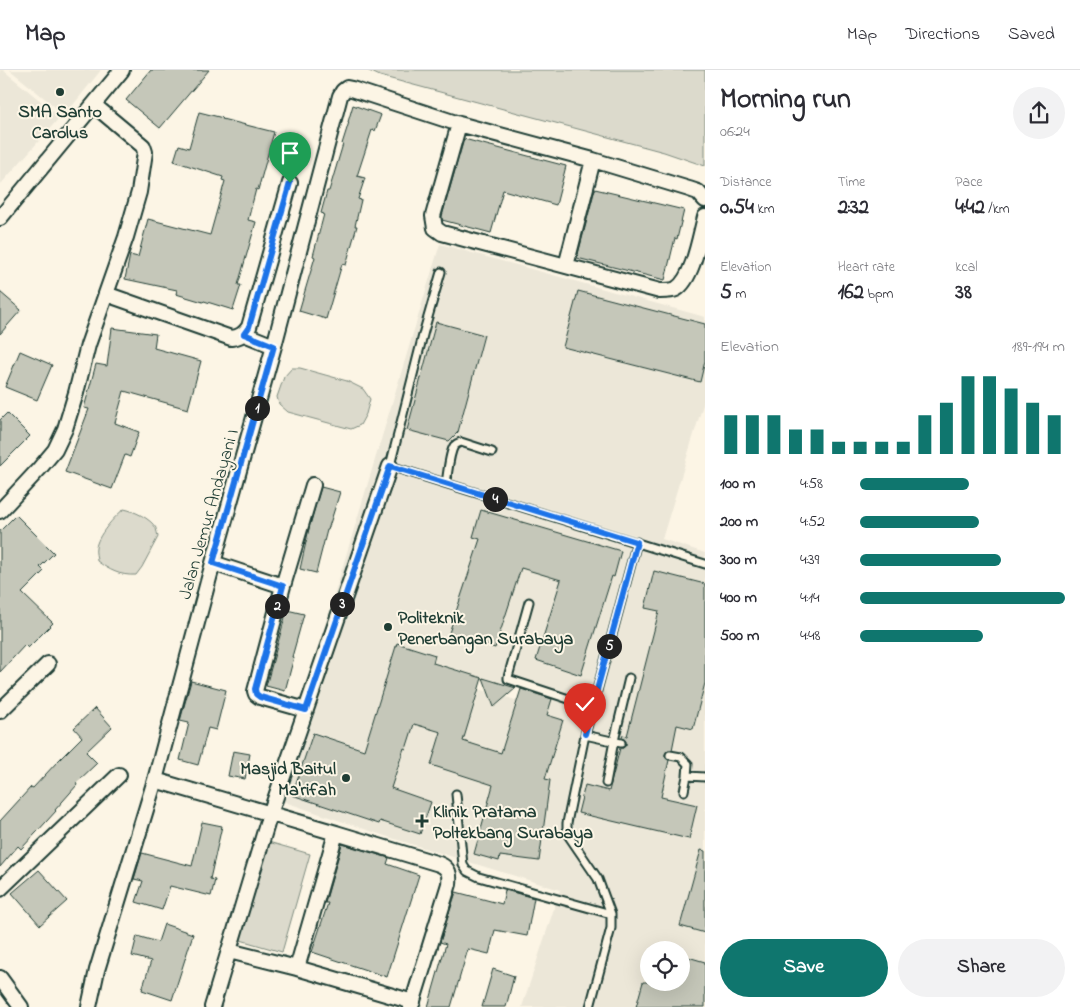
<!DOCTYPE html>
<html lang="en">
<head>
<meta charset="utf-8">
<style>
  body { margin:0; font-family:"Indie Flower",sans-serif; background:#f2f2f3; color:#2b2b33; height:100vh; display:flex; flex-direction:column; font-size:19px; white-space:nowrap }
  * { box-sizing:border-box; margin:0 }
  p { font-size:16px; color:#7c7c81 }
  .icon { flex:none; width:28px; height:28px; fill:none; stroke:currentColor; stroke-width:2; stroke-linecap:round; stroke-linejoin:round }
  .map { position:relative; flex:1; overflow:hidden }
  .side { display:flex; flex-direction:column; background:#fff; width:375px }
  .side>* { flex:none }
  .fabs { position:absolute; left:640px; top:871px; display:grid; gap:10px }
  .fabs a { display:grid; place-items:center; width:50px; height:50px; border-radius:50%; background:#fff; box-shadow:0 5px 20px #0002; font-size:25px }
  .pin { position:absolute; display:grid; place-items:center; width:42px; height:42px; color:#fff; margin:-51px -21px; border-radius:50% 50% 50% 0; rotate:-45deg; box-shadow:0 0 5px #0007 }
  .pin .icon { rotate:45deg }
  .km { position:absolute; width:25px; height:25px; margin:-12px; border-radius:50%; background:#222; color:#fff; font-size:14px; line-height:25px; text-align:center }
  .round { display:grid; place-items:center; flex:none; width:52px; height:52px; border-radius:26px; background:#f2f2f3 }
  .overview { display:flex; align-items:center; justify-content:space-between; height:85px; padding:0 15px }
  h1 { font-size:28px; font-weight:700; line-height:38px }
  .figures { display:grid; grid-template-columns:repeat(3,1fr); gap:8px; height:85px; padding:5px 15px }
  .figures div { display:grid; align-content:center }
  .figures b { font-size:21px; font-weight:700 }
  .figures small { font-size:14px; font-weight:400 }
  .figures p { font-size:14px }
  .chart { height:140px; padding:10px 15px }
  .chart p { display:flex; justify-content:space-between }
  .chart svg { width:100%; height:90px; margin-top:5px; stroke:#0f766e; stroke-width:6 }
  .action { display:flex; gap:10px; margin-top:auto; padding:10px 15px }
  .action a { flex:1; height:58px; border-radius:30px; background:#0f766e; color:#fff; font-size:20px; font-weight:700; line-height:58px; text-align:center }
  .action a+a { background:#f2f2f3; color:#2b2b33 }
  ul { padding:0 15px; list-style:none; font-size:16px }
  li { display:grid; grid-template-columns:80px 60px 1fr; align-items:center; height:38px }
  li i { height:12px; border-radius:6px; background:#0f766e }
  header { display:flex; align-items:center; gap:30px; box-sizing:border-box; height:70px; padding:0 25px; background:#fff; border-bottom:1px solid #e1e1e2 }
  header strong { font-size:24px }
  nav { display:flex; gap:28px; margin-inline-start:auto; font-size:18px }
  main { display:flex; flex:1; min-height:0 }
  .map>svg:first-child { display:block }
  .built { fill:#ece7d8; fill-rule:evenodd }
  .green { fill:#dcdacc; stroke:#7e8c80 }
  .building { fill:#c5c7b9; stroke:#1f3d34 }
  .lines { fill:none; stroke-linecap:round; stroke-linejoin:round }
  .lane-casing { stroke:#1f3d34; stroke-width:11 }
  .street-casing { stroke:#1f3d34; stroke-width:18 }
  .lane { stroke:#fcf5e5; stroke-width:7 }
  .street { stroke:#fcf5e5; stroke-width:14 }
  .route-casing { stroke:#fff; stroke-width:10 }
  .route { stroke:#1a73e8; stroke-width:6 }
  .poi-dot { fill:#1f3d34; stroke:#fcf5e5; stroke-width:2 }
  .labels { text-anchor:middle; stroke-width:4; stroke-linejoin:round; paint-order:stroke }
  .poi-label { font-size:18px; font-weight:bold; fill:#1f3d34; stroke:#fcf5e5; text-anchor:start }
  .street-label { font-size:18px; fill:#1f3d34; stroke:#fcf5e5 }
</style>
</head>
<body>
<header>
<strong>Map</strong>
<nav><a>Map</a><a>Directions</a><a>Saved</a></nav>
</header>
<main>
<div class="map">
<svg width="705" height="937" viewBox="0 0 705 937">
  <rect width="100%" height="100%" fill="#fcf5e5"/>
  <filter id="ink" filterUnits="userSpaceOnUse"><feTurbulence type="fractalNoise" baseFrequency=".02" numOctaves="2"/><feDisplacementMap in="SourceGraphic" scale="10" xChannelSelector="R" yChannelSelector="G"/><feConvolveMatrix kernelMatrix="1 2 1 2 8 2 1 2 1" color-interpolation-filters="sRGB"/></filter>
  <g filter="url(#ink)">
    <path class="built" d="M0,0H3L60,47L0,115Z
      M10,0H101L65,45Z
      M440,174L705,247V254L578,221L563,277L699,312L705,291V328L662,469L705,483V514L654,501L645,537L705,553V573L654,560L633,644L693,659L705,613V790L698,789L680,856L705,863V892L681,885V880H664L653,877L652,880H649V893L636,937H522L560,820L382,765L273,728ZM435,253L484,266L458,363L449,371L407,360ZM481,441L621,481L614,506L474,467ZM562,508L607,522L581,605L536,590ZM397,573L435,585L406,679L368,667ZM452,599L552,629L547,645L563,650L550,694L502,680L518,631L506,627L495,637L489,622L479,619L463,669L419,655ZM313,663L399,692L379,754L292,725ZM623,665L672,677L661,727L697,735L689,769L585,716L609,721ZM439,671L519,723L431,694ZM529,707L550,710L539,791ZM411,725L431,732L420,764L401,758ZM486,738H487L499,791L474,783Z"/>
    <path class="green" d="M367,0H705V96L664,82L380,6Z
      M292,298H300L347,311L363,319L370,329L366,344L360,355L351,359L288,342L279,334L277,327L284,307Z
      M124,439C134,441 150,448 156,458C156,459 158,466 158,467L142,497L136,505C120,506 109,500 97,491C97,487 95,482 96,478C97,466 114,447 124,439Z
      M265,771L310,784L282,882L237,869Z"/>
    <path class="building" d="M151,0H209L160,58L126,30Z
      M353,35L381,45L375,61L372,60L357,106L365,108L358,129L361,130L355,156H357L346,195L342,194L326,249L299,241L315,187L313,186L324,144L321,143L327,121H329L343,74H342L349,52H348Z
      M199,42L223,48L222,49L274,62L258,120L256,119L248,150L256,152L238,215H241L233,240L204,231L203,232L176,224L177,220L125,209L130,185L138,187L148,149L210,165L225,111L222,110L223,107L174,91L179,75L189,78Z
      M464,69L566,96L556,135L503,120L491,163L442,150V146Z
      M595,119L684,140L677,169L675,168L665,210L577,188Z
      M578,221L705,254V291L700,312L563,277Z
      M0,222L21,240L0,264Z
      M436,252L484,265L458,362L449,371L407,360Z
      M112,258L156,264L154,278L201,291L188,339L124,321L115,353L139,362L130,387L125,385L112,419L65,402L89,339L84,338L96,294L107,296Z
      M20,281L52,295L37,330L5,317Z
      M7,343L30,366L0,396V350Z
      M321,417L340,422L328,460H327L316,503L300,499L310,454Z
      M481,440L621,481L614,507L612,506L581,605L536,590L561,510L521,498L495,578L449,563L480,469L473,467Z
      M16,445L54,483L40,497L44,501L22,523L53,553L28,578L25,575L0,602V461Z
      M654,501L705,514V613L693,659L677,655L672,680H668L665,684V687L669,690L661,727L697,735L689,769L578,743L585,715L609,721L620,678H623L626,675V671L622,668L623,665L627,666L659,541L645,538Z
      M287,540L304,544L292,587H294L285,621L266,616Z
      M397,573L435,585L433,593L482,608L463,671L501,683L521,619L552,629L547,645L563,650L545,709L550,710L539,791L500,786L499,791L474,784L493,715L431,695L441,662L414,654L406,679L404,678L391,718L431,732L420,764L380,751L379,754L292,725L313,663L364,680Z
      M483,608L516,618L494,637Z
      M191,611L226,620L216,660L208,658L198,695L180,690L189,653L180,651Z
      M95,638L112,657L86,682L97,693L76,713L77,715L55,740L56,741L36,763L21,779L18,776L0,797V751L31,717L33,718L57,692L82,667L74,658Z
      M233,681L250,684L245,709L228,706Z
      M202,752L222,756L210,809L215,810L211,826L170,816L162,840L136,832L143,811L134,809L142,783L192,796Z
      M342,774L389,788L387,794L419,805L387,907L312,882L328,833H325Z
      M701,780L705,781V863L680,856Z
      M39,800L67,831L40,855L12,823Z
      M505,820L534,828L527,866L495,860L489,884L468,879L451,937H428L446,874L440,872L456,822L502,834Z
      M164,854L193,864L172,930L142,920L151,891L132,886L137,866L158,872Z
      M681,885L705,892V937H636L643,912H681Z
      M493,899L514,906L506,937H482Z"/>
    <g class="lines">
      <defs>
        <path id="lane" d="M441,202L424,261L390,396L705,494
          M446,413C448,403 449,384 454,376C457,373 458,373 461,372L492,382
          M529,532L508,607V609L593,637
          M585,665L621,673
          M670,685L681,687L688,694L687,706L684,721
          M687,706L705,707
          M606,713L614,671L629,608
          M456,724L463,795L467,801L479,807L611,844
          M590,937L611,858V844L598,809L568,765L567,760V753L585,665L637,472"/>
        <path id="street" d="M459,54L433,146L435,158L442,163L660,221C665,221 672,221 676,219C693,209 700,166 705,147
          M0,148L122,0
          M566,196L593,90
          M106,224L231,268C240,267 244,264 249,257L290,113
          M244,264L274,276
          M0,441L39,399L55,380L65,359L76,323L88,275L126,167L139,122L145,82L143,76L94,35
          M213,493L283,516L255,621L256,624L260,627L306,640
          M283,516L313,415
          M0,641L48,594
          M155,710L336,763L297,898
          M336,763L439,794C449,798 450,804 449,814L411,937
          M0,819L119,705
          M229,881L297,898L413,932
          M0,908L21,937
          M89,937L97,900L155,710L213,493L274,276L340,26L343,21L347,18L352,19L459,54L593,90L689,119L698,122L705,130
          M212,937L270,744L390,396"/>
      </defs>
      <use href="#lane" class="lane-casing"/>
      <use href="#street" class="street-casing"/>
      <use href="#lane" class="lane"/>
      <use href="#street" class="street"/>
    </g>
  </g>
  <g class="lines" filter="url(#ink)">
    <defs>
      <path id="route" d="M290,113L249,257L244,264L274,276L213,493L283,516L255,619L256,624L260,627L306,640L390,396L637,472L585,664"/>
    </defs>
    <use href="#route" class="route-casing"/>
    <use href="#route" class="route"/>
  </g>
  <g class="poi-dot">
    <circle cx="60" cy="22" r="5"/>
    <circle cx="388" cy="557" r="5"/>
    <circle cx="346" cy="708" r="5"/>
    <path d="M419.5 743.5h5v5h5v5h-5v5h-5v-5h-5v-5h5z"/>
  </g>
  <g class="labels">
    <g class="poi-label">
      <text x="60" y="47" text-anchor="middle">SMA Santo<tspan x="60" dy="21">Carolus</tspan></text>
      <text x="398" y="553">Politeknik<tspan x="398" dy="21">Penerbangan Surabaya</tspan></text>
      <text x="336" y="704" text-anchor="end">Masjid Baitul<tspan x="336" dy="21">Ma'rifah</tspan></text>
      <text x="433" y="747">Klinik Pratama<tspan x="433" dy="21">Poltekbang Surabaya</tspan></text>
    </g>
    <g class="street-label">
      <text transform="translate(208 444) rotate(-74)" y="6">Jalan Jemur Andayani I</text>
    </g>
  </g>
</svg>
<div class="fabs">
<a><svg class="icon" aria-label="locate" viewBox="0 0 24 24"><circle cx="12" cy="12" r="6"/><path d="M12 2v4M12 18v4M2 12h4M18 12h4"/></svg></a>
</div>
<div class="pin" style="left:290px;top:113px;background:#1e9e55"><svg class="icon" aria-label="arrive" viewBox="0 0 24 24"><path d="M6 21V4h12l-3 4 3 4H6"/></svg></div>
<div class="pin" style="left:585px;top:664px;background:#d93025"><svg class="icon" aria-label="check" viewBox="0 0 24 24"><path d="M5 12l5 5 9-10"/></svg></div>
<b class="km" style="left:257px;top:338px">1</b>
<b class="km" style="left:277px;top:536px">2</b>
<b class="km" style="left:342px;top:534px">3</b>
<b class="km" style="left:495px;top:429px">4</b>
<b class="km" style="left:609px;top:576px">5</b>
</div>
<section class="side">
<div class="overview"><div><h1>Morning run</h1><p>06:24</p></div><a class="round"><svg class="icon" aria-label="share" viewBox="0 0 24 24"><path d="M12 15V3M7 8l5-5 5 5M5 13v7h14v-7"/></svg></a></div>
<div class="figures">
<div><p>Distance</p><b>0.54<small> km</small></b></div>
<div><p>Time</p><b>2:32</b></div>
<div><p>Pace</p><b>4:42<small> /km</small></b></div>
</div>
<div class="figures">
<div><p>Elevation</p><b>5<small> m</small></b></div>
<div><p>Heart rate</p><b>162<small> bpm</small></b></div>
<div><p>kcal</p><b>38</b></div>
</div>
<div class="chart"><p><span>Elevation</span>189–194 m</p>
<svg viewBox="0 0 160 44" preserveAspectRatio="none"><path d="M5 44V25M15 44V25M25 44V25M35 44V32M45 44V32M55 44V38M65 44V38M75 44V38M85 44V38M95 44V25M105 44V19M115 44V6M125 44V6M135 44V12M145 44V19M155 44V25"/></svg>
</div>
<ul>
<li><b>100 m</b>4:58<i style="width:53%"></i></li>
<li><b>200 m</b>4:52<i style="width:58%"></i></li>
<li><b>300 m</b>4:39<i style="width:69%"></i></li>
<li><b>400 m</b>4:14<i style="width:100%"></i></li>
<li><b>500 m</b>4:48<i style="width:60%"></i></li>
</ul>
<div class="action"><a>Save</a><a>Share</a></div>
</section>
</main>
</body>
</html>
